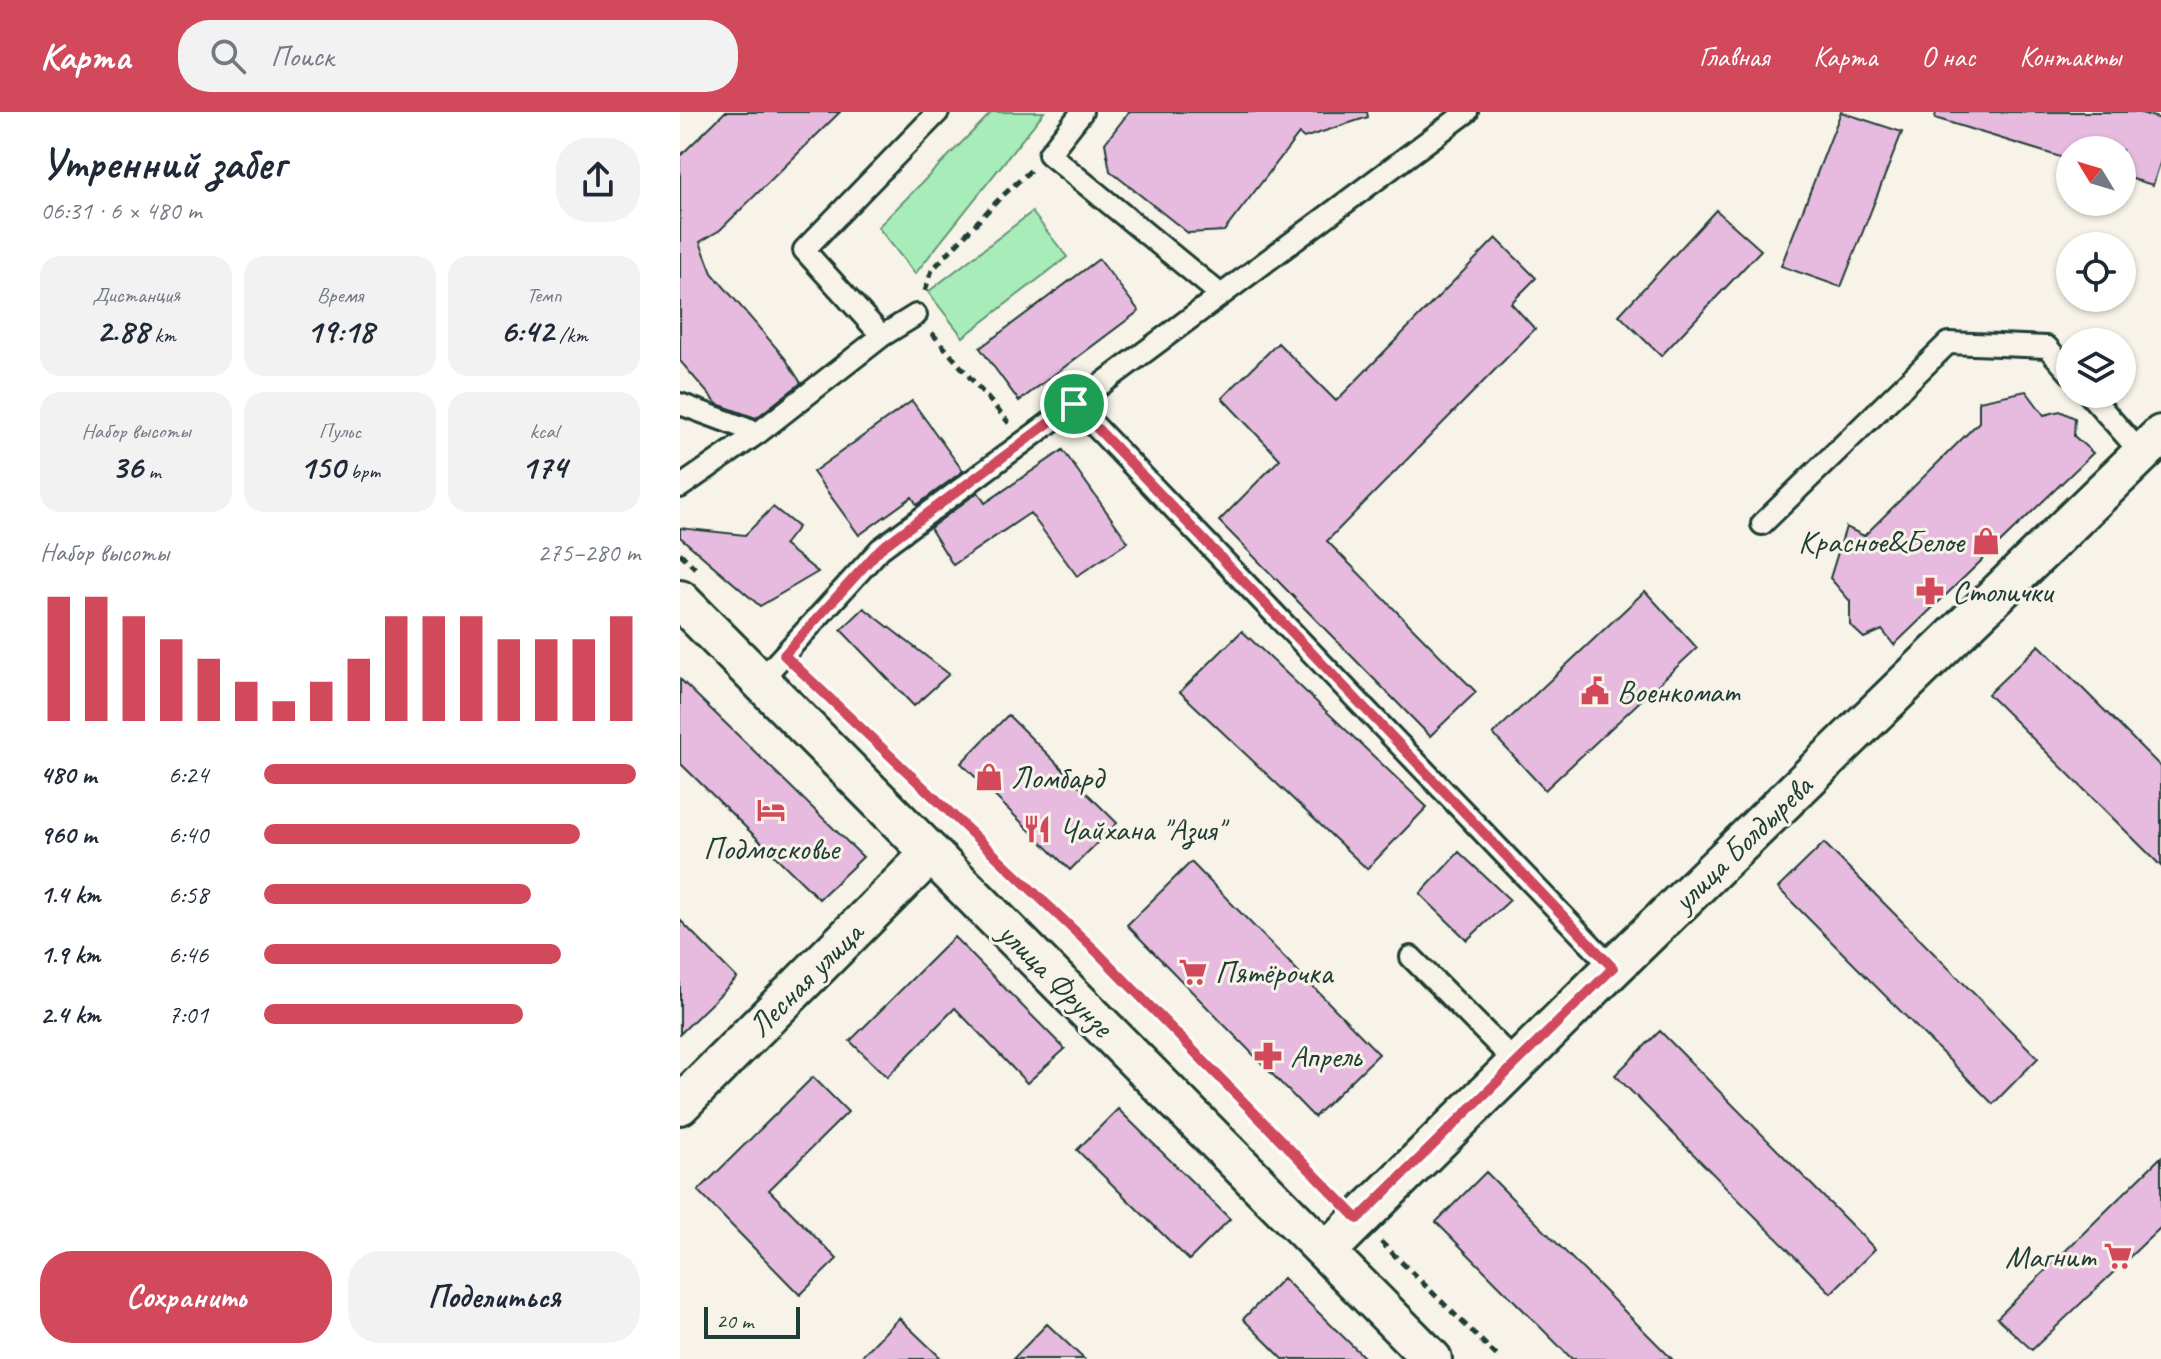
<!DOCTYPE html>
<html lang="ru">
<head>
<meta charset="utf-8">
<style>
  body { margin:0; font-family:Caveat,sans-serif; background:#f2f2f3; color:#1f2937; height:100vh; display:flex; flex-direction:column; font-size:30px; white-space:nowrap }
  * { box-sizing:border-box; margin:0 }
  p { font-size:26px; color:#747a83 }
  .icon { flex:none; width:44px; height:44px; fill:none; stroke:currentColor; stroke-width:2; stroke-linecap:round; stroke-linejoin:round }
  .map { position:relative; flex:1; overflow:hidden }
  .side { display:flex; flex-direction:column; background:#fff; width:680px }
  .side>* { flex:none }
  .needle { width:52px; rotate:308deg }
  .fabs { position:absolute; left:1376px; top:24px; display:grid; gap:16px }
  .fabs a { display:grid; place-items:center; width:80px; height:80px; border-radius:50%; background:#fff; box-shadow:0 2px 6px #0004; font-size:40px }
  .scale { position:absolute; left:24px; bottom:20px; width:96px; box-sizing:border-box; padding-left:8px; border:4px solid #1f3d34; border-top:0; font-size:22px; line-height:28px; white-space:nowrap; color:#1f3d34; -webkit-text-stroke:6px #f7f3e8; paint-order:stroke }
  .pin { position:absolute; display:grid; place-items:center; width:68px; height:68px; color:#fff; margin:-34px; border:4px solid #fff; border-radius:50%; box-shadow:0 2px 8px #0007 }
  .round { display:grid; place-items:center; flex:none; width:84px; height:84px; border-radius:32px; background:#f2f2f3 }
  .overview { display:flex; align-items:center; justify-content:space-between; height:136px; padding:0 40px }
  h1 { font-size:44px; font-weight:700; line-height:60px }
  .stats { display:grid; grid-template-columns:repeat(3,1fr); gap:12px; height:136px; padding:8px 40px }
  .stats div { display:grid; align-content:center; border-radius:20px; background:#f2f2f3; text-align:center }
  .stats b { font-size:34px; font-weight:700 }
  .stats small { font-size:22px; font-weight:400 }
  .stats p { font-size:22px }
  .chart { height:224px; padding:16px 40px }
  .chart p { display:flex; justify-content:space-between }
  .chart svg { width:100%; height:144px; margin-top:8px; stroke:#d1495b; stroke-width:6 }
  .button { display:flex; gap:16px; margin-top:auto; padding:16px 40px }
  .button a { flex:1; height:92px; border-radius:32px; background:#d1495b; color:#fff; font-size:32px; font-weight:700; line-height:92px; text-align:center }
  .button a+a { background:#f2f2f3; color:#1f2937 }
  ul { padding:0 40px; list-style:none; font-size:26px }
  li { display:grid; grid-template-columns:128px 96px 1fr; align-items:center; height:60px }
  li i { height:20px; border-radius:10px; background:#d1495b }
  header { display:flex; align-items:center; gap:48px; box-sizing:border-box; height:112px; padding:0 40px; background:#d1495b; color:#fff }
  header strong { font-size:38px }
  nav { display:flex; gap:44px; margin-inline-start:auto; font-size:28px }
  .search { width:560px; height:72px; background:#f2f2f3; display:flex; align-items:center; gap:20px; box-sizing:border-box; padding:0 28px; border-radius:32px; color:#747a83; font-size:30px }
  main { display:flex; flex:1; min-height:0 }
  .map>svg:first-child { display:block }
  .green { fill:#a8edb9; stroke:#649576; stroke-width:2 }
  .building { fill:#e7bbe0; stroke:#1f3d34; stroke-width:2 }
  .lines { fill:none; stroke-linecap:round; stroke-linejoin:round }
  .service-casing { stroke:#1f3d34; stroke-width:26 }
  .minor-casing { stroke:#1f3d34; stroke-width:44 }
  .path { stroke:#1f3d34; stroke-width:5; stroke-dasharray:8 6; stroke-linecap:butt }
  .service { stroke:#f7f3e8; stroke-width:20 }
  .minor { stroke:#f7f3e8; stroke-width:38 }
  .route-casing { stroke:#fff; stroke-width:16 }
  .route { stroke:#d1495b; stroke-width:10 }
  .labels { text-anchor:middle; stroke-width:6; stroke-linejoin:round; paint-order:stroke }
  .poi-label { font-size:32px; fill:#1f3d34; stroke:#f7f3e8; text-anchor:start }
  .street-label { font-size:32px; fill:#1f3d34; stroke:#f7f3e8 }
</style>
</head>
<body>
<header>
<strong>Карта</strong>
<div class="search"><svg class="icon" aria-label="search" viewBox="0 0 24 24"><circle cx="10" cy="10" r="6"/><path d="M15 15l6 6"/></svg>Поиск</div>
<nav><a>Главная</a><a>Карта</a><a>О нас</a><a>Контакты</a></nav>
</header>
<main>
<section class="side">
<div class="overview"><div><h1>Утренний забег</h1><p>06:31 · 6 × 480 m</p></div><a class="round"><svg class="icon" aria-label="share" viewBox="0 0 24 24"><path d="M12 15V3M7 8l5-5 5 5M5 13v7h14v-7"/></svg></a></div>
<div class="stats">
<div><p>Дистанция</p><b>2.88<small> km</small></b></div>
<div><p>Время</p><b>19:18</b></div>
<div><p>Темп</p><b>6:42<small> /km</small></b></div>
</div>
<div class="stats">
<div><p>Набор высоты</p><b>36<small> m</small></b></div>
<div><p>Пульс</p><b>150<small> bpm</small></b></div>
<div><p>kcal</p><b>174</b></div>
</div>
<div class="chart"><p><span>Набор высоты</span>275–280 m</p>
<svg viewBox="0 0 160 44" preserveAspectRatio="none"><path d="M5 44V6M15 44V6M25 44V12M35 44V19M45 44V25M55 44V32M65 44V38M75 44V32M85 44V25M95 44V12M105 44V12M115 44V12M125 44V19M135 44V19M145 44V19M155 44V12"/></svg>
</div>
<ul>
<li><b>480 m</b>6:24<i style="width:99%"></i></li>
<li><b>960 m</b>6:40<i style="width:84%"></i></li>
<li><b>1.4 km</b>6:58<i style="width:71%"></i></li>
<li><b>1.9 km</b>6:46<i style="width:79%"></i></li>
<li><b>2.4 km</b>7:01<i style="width:69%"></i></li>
</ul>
<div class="button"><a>Сохранить</a><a>Поделиться</a></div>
</section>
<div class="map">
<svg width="1481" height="1247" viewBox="0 0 1481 1247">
  <rect width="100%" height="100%" fill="#f7f3e8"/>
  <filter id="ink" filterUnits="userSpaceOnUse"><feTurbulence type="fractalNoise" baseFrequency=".0125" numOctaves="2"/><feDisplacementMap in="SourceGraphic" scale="16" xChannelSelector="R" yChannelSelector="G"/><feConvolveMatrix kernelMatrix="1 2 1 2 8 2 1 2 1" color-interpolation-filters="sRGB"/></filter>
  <g filter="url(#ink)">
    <path class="green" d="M312,0H364L235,162L198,115Z
      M352,100L387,145L283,225L248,180Z"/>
    <path class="building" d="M45,0H160L40,118L20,130L32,161L105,246L121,271L76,306L37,292L0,249V44Z
      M449,0H687L688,5L624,26L619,22L544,119L508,121L430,59L425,31Z
      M1161,0L1222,20L1161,175L1101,154Z
      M1256,0H1458L1481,7V48L1473,73L1442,64V38H1390V48L1255,6Z
      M1036,98L1081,138L981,244L939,203Z
      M816,126L856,166L831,191L855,217L647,429L796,580L750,624L539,409L600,347L542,286L598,231L656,289Z
      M419,147L459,199L339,289L300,236Z
      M1346,279L1364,303L1380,299L1395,306L1394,324L1413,341L1214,533L1202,518L1184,526L1170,513V489L1150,466L1166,415L1184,424L1299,310V289Z
      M232,289L283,359L237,393L232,385L179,423L133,360Z
      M383,338L448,430L397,464L350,401L273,453L250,416L298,380L305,391Z
      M93,395L118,415L104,433L138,460L80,494L0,425V416L65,423Z
      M965,479L1017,536L865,678L813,622Z
      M184,496L269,562L234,594L161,518Z
      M562,519L747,695L687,757L500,580Z
      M1359,533L1481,655V754L1308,582Z
      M0,567L183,745L139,787L0,651Z
      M328,603L437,711L390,758L281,651Z
      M1144,731L1358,946L1313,992L1098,776Z
      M779,740L830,788L787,828L740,782Z
      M511,750L699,942L634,1005L447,813Z
      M0,808L57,866L0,922Z
      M274,825L385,937L347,971L275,896L207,965L170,929Z
      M980,919L1195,1137L1151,1181L935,963Z
      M133,965L168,1000L89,1078L157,1147L120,1183L18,1079Z
      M438,997L550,1107L509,1148L397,1038Z
      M1481,1045V1115L1352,1238L1317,1206Z
      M806,1060L992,1247H892L756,1110Z
      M603,1166L686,1247H603L563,1207Z
      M219,1206L262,1247H179Z
      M367,1212L404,1247H333Z"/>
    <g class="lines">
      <defs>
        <path id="service" d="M402,0L369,42L541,183
          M202,224L236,203
          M1409,282L1462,342
          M0,292L78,321
          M394,292L933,856
          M0,375L78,321L202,224L124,138L258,0
          M1082,412L1268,231L1367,235L1390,261
          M80,569L200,437L787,0
          M731,845L837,952"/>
        <path id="minor" d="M0,488L752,1247
          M0,993L251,741
          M646,1140L933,856L1481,323"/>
      </defs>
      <use href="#service" class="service-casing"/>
      <use href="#minor" class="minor-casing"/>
      <path class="path" d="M245,179L252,158L320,86L351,58
        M252,221L329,311
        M0,441L15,456
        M175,610L416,839L655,1083
        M701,1130L820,1247"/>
      <use href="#service" class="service"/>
      <use href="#minor" class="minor"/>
    </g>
  </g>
  <g class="lines" filter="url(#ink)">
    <defs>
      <path id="route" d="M394,292L933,856L678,1107L416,839L104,543L200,437Z"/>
    </defs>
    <use href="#route" class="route-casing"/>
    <use href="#route" class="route"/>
  </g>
  <defs>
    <symbol id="shop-bare" viewBox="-9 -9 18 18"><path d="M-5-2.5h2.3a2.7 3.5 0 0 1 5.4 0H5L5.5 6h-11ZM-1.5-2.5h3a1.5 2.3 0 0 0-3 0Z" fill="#d1495b" stroke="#f7f3e8" stroke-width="2.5" paint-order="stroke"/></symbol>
    <symbol id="pharmacy-bare" viewBox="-9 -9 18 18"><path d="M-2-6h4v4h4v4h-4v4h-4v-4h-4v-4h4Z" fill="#d1495b" stroke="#f7f3e8" stroke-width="2.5" paint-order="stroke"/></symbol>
    <symbol id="civic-bare" viewBox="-9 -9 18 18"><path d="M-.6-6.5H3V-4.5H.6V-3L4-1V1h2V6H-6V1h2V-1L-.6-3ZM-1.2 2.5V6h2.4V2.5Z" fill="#d1495b" stroke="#f7f3e8" stroke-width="2.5" paint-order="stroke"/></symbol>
    <symbol id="hotel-bare" viewBox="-9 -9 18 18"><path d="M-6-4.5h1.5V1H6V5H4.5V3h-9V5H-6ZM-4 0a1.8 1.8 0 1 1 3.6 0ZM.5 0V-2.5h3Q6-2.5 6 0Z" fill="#d1495b" stroke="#f7f3e8" stroke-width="2.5" paint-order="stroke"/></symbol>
    <symbol id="restaurant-bare" viewBox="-9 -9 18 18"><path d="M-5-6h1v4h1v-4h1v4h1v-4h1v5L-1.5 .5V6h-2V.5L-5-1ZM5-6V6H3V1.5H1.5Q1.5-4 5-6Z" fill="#d1495b" stroke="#f7f3e8" stroke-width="2.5" paint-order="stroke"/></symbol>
    <symbol id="supermarket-bare" viewBox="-9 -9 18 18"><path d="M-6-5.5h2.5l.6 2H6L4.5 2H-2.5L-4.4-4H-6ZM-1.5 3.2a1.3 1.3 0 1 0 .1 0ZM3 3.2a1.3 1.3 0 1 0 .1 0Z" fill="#d1495b" stroke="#f7f3e8" stroke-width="2.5" paint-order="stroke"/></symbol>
  </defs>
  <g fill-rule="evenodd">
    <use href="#shop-bare" x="1286" y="409" width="40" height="40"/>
    <use href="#pharmacy-bare" x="1230" y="459" width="40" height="40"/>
    <use href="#civic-bare" x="895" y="559" width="40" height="40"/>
    <use href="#shop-bare" x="289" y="645" width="40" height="40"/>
    <use href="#hotel-bare" x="71" y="678" width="40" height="40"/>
    <use href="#restaurant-bare" x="337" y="697" width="40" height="40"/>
    <use href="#supermarket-bare" x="493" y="840" width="40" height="40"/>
    <use href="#pharmacy-bare" x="568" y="924" width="40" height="40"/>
    <use href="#supermarket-bare" x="1418" y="1124" width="40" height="40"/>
  </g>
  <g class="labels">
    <g class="poi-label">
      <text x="1284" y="440" text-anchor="end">Красное&amp;Белое</text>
      <text x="1272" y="490">Столички</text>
      <text x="937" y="590">Военкомат</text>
      <text x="331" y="676">Ломбард</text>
      <text x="379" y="728">Чайхана "Азия"</text>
      <text x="91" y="747" text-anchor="middle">Подмосковье</text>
      <text x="535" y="871">Пятёрочка</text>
      <text x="610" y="955">Апрель</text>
      <text x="1416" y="1155" text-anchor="end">Магнит</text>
    </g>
    <g class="street-label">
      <text transform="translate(1062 731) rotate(-44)" y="11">улица Болдырева</text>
      <text transform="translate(125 867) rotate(-45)" y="11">Лесная улица</text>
      <text transform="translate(376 867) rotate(45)" y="11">улица Фрунзе</text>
    </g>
  </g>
</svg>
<div class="fabs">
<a><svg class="needle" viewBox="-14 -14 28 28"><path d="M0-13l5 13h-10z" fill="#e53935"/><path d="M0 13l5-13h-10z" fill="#747a83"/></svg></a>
<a><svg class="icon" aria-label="locate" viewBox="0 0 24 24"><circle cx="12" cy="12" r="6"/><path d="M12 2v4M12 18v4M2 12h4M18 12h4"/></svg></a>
<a><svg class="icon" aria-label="layers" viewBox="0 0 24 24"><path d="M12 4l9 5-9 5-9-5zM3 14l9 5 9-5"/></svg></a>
</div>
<div class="scale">20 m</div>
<div class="pin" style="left:394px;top:292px;background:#1e9e55"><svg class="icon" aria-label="arrive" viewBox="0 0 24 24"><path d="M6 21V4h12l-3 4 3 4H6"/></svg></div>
</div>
</main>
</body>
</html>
